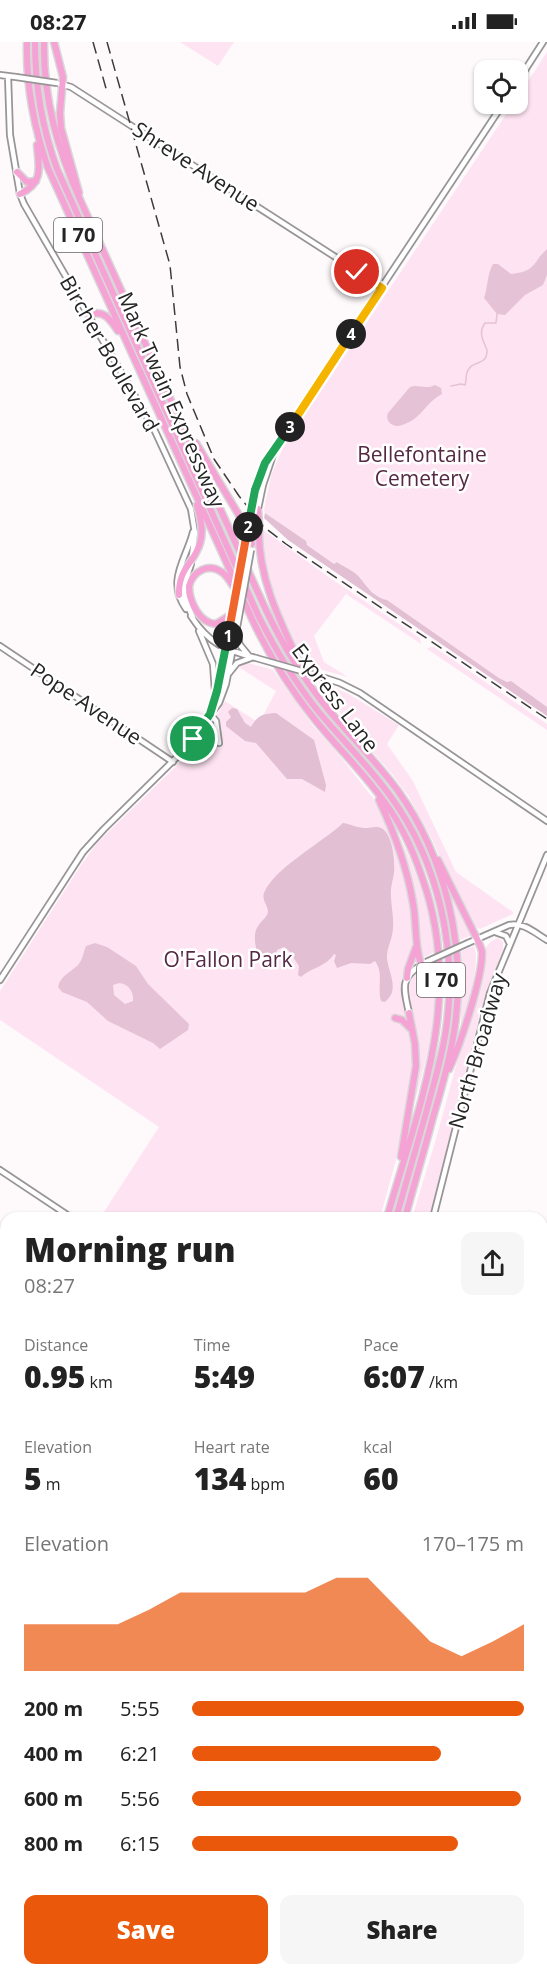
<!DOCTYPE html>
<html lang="en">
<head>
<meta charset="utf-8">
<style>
  body { margin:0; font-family:"Open Sans",sans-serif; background:#f6f6f6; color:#222; height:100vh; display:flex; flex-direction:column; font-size:22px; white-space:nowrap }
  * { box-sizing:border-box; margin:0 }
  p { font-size:20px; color:#767676 }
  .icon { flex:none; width:33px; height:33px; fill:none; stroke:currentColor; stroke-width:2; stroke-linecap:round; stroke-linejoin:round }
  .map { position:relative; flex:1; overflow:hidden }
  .sheet { position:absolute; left:0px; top:1170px; width:548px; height:764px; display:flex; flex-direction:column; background:#fff; border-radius:18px 18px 0 0; box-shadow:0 2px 4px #0004 }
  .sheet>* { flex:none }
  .tools { position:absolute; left:474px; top:18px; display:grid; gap:12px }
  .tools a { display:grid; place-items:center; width:54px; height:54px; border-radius:12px; background:#fff; box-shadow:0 2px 4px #0004; font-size:30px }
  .pin { position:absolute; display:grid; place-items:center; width:51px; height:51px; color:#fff; margin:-26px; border:3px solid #fff; border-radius:50%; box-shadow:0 2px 6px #0007 }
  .km { position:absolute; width:30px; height:30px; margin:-15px; border-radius:50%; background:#222; color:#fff; font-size:16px; line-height:30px; text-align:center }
  .round { display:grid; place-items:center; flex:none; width:63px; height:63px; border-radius:12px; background:#f6f6f6 }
  .head { display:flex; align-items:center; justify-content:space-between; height:102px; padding:0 24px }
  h1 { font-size:33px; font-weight:800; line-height:45px }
  .stats { display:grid; grid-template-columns:repeat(3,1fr); gap:9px; height:102px; padding:6px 24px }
  .stats div { display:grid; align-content:center }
  .stats b { font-size:30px; font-weight:800 }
  .stats small { font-size:16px; font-weight:400 }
  .stats p { font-size:16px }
  .chart { height:168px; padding:12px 24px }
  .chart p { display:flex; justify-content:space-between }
  .chart svg { width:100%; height:108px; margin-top:6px; fill:#ea580c; opacity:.7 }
  .cta { display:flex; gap:12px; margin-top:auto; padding:12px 24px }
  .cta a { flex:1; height:69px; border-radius:12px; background:#ea580c; color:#fff; font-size:24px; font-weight:800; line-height:69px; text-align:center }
  .cta a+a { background:#f6f6f6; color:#222 }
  ul { padding:0 24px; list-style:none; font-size:20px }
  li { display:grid; grid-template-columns:96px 72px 1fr; align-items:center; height:45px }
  li i { height:15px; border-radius:8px; background:#ea580c }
  .status { display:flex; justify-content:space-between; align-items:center; height:42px; padding:0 30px; background:#fff; direction:ltr }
  .status svg { height:16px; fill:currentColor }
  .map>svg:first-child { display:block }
  .green { fill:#fee3f2 }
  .forest { fill:#e2bfd3 }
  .water { fill:#e5c2d6; fill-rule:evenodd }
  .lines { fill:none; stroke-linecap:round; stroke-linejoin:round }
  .stream { stroke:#e5c2d6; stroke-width:1.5 }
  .secondary-casing { stroke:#989597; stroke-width:8 }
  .primary-casing { stroke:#d8d8d8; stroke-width:8 }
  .highway-casing { stroke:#d8d8d8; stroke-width:9 }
  .secondary { stroke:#fff; stroke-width:4.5 }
  .primary { stroke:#f9c8e5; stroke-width:5 }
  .highway { stroke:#f5a3d4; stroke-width:6 }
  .rail { stroke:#3d3c3d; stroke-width:1.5; stroke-dasharray:12 6; stroke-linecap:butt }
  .secondary-bridge-casing { stroke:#989597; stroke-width:8; stroke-linecap:butt }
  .highway-bridge-casing { stroke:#d8d8d8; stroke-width:9; stroke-linecap:butt }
  .secondary-bridge { stroke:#fff; stroke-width:4.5 }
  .highway-bridge { stroke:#f5a3d4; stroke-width:6 }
  .split-1-casing { stroke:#fff; stroke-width:12 }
  .split-2-casing { stroke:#fff; stroke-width:12 }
  .split-3-casing { stroke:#fff; stroke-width:12 }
  .split-4-casing { stroke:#fff; stroke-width:12 }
  .split-5-casing { stroke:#fff; stroke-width:12 }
  .split-1 { stroke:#22a559; stroke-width:8 }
  .split-2 { stroke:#f0652b; stroke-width:8 }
  .split-3 { stroke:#22a559; stroke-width:8 }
  .split-4 { stroke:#f5b400; stroke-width:8 }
  .split-5 { stroke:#f5b400; stroke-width:8 }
  .labels { text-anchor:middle; stroke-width:5; stroke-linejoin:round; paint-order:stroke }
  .shield { fill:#fff; stroke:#676667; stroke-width:1.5 }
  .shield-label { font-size:20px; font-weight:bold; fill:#262526 }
  .street-label { font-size:21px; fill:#262526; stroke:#fff }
  .park-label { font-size:21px; fill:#552844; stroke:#fff }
</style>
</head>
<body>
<div class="status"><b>08:27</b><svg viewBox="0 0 49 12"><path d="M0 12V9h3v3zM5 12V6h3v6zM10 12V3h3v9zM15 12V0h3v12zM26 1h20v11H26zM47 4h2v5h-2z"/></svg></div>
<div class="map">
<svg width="547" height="1933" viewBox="0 0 547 1933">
  <rect width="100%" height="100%" fill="#fefafc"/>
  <path class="green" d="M180,0H234L218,24Z
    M547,10V665L511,639L507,640L499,636L387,558L381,557L363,542L361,536L337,520L334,522L307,503L305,499L265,471L264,468L271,433L283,406L513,62H518V55Z
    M262,487L333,538L420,596L421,602L346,552L314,594L324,620L348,635L304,623C285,587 256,528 262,487Z
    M430,605H434L547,682V688L427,607Z
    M245,620L273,628L314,685L335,708L373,756L385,775L405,829L414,876V903L401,939L402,954L411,997L413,1032L402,1096L380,1176H100L159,1085L0,978V949L81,823L98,800L199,702L225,659L259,681L276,649L237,624Z
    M325,643L347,651L399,683L387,702L413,739L456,830L513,870V872L480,887L474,884L465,871L430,793L409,755L392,732L353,688L321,646Z
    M393,782C415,823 430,864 435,910L424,915L421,912L418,882Z
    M448,841L471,889L470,894L460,898Z
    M498,896L503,900V907L480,971L430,1176H412L436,1097L484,922C485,907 484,902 498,896Z
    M474,904C481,917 467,970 461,986V909Z
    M422,927L436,934C436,986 423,1033 408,1083L419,1022L409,945L413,934Z"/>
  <path class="forest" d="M265,471L306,499L307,503L334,522L337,520C344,525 356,530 361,537C367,546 376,556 387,558L499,636L507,640L511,639L547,665V674L288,498L264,476Z
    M232,666L237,667L245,681L251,685C258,673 262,672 276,671L314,698L326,743L325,750L302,737H287L256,701L245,699L226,684V680L231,675L228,670Z
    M343,781C350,782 358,786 365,786C371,786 377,783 383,787C393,795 395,819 394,831C393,838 390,846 391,854C391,864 394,875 393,886C393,896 386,907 387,917C389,932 400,948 385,960L381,959C377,945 384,931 375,919L370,922L351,921L337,926L334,919L336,913L334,912C326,925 312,925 301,935L298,933L299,924L289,909L284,905L277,908L275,918L266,928H264C259,916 250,896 258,884C260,880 265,877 267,873C271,866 261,859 264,851C273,827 323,800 343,781Z
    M0,1778L6,1781V1826L0,1822Z"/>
  <path class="water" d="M547,207V233L543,243L525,253L505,273L497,272L484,256C488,245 487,232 493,222H498L511,232C537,229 531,222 547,207Z
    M435,343L441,346L442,352C423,362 422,379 398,384C391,384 385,378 388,371L410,345C419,342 425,348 435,343Z
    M95,901L107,905L136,924L148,942L189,982L188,988L160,1007L153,1001L108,979L87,960L62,950L58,945C60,934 71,930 78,923C83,917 83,911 86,904ZM119,941C128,942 134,949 133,959L125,962L114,953L113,943Z"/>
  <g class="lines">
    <path class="stream" d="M451,344L461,342L465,343C467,338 465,333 468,328C474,317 487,325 487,308C483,298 478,291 485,281H496L497,272"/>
    <defs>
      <path id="secondary" d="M0,33L16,35
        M8,34L10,93L20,152L24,162L154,387L191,467L195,491L192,514
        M518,39L543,0
        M60,42L71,45L382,245
        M252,461L265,421L503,62
        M258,467L263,443L273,413
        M247,489L250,474
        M252,499L256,481
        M191,522C182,551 180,547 193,576
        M186,567C166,538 186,518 193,490
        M191,574C209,602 225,608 256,616
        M199,589L213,622L215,650
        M237,594L240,603L249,614
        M0,604L173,720
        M229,631L237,621L251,616
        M319,634L340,641L360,651L547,779
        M211,669L217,649L232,572
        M210,672L216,679L219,701
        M193,697C202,694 210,692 218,699
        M495,890L506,894L510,902
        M468,901L509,883C524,880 535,891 547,898
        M0,938L83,810L104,787L179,713L219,661L226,642L238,580
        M409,971C404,947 399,937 422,922
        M0,1128L72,1176
        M433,1176L490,951L547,813
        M0,1520L6,1524
        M542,1753L547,1745
        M248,1928L256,1933
        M51,1933L55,1928
        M420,1933L424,1928"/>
      <path id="primary" d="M542,1492L547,1496
        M0,1772L6,1775"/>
      <path id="highway" d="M27,0C26,43 34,85 48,126L253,579C270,615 291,648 316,679C338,706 363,730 383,758C401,781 413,808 422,835C465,955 420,1060 387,1176
        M35,0C35,44 42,86 57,127L258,573C275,607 294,639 318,669C342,698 369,724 391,755C439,821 458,908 446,988C442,1016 433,1044 426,1071C416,1106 406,1141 396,1176
        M44,0C43,58 58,108 81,160L265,566C282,602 302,635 327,666C350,694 377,720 398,749C445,815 466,903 455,983C451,1014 442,1045 433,1075C424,1109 414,1142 405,1176
        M54,0L63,35L60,71L61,86L79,151
        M17,130L27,140L36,139
        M20,152C44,141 39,125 37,103
        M88,273C104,267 110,277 118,289
        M196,401L243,480L249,492L252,502
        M259,484C257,534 280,580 301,624
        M179,553C178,526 194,522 200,501C204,488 200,475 197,463
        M232,572L216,582C199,581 189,559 189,544C193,529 209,520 223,531C228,535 231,541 235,547
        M379,758C395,792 407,825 413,861C417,881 414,903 421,922
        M438,818L477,897C479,901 481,905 482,910C483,935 460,1003 449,1027
        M407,936L408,927L416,905
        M395,976L402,978L411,987
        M401,1115L416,1024L415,1002L409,971
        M0,1910L6,1900
        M0,1925L6,1917
        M4,1933L9,1928
        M17,1933L23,1928"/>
    </defs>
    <use href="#secondary" class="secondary-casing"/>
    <use href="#primary" class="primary-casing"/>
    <use href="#highway" class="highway-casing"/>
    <use href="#secondary" class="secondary"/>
    <use href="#primary" class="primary"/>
    <use href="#highway" class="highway"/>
    <path class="rail" d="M93,0L107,50
      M107,0L170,223L180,325L187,352L214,417L239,454L264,485L286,502L547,677
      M542,1275L547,1266
      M542,1516L547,1508
      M203,1933L204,1928
      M245,1933L250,1928"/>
    <defs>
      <path id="secondary-bridge" d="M16,35L57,41
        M250,474L252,461
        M233,568L246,497
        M238,580L251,508
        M256,616L319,634
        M426,920L468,901"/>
      <path id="highway-bridge" d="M258,467L259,484"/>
    </defs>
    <use href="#secondary-bridge" class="secondary-bridge-casing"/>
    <use href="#highway-bridge" class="highway-bridge-casing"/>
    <use href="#secondary-bridge" class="secondary-bridge"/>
    <use href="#highway-bridge" class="highway-bridge"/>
  </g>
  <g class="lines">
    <defs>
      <path id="split-1" d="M193,697L210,672L217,649L228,594"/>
      <path id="split-2" d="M228,594L248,485"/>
      <path id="split-3" d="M248,485L255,448L265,421L290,385"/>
      <path id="split-4" d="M290,385L351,292"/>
      <path id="split-5" d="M351,292L382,246L357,230"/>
    </defs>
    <use href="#split-1" class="split-1-casing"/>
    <use href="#split-2" class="split-2-casing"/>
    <use href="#split-3" class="split-3-casing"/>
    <use href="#split-4" class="split-4-casing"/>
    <use href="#split-5" class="split-5-casing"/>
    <use href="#split-1" class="split-1"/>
    <use href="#split-2" class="split-2"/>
    <use href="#split-3" class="split-3"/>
    <use href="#split-4" class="split-4"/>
    <use href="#split-5" class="split-5"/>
  </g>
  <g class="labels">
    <g class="shield">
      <rect x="54" y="176" width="48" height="34" rx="4.5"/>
      <rect x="417" y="921" width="48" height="34" rx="4.5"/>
    </g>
    <g class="shield-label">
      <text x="78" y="200">I 70</text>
      <text x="441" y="945">I 70</text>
    </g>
    <g class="street-label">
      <text transform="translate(196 125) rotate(33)" y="7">Shreve Avenue</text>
      <text transform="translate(109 312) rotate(60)" y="7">Bircher Boulevard</text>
      <text transform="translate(171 358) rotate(66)" y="7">Mark Twain Expressway</text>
      <text transform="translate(335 656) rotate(53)" y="7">Express Lane</text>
      <text transform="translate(86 662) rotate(34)" y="7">Pope Avenue</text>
      <text transform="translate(478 1009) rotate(-74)" y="7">North Broadway</text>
    </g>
    <g class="park-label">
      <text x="422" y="420">Bellefontaine<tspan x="422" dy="24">Cemetery</tspan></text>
      <text x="228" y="925">O'Fallon Park</text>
    </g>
  </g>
</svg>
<div class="tools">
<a><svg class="icon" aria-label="locate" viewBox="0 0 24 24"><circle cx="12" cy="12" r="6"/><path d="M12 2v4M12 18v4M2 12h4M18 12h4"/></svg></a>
</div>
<div class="pin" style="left:193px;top:697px;background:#1e9e55"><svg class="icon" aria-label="arrive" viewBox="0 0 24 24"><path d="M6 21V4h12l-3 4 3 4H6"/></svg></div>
<div class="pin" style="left:357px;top:230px;background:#d93025"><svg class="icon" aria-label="check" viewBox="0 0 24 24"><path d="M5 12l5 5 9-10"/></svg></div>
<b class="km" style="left:228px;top:594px">1</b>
<b class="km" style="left:248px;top:485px">2</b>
<b class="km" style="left:290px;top:385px">3</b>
<b class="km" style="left:351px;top:292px">4</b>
<section class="sheet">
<div class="head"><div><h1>Morning run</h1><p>08:27</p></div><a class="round"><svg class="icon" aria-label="share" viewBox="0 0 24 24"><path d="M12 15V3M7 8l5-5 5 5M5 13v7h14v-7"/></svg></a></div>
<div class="stats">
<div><p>Distance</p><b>0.95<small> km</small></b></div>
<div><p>Time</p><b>5:49</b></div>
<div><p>Pace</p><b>6:07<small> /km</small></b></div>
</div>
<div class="stats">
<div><p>Elevation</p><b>5<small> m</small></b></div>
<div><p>Heart rate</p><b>134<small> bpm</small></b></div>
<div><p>kcal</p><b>60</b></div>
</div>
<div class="chart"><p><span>Elevation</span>170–175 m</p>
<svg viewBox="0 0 160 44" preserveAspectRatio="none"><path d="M0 44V25L10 25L20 25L30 25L40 19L50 12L60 12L70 12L80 12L90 12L100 6L110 6L120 19L130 32L140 38L150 32L160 25V44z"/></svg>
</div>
<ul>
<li><b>200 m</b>5:55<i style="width:100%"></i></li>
<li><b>400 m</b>6:21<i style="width:75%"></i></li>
<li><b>600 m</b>5:56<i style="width:99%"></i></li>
<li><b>800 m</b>6:15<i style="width:80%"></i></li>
</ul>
<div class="cta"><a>Save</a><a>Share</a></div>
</section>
</div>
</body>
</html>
